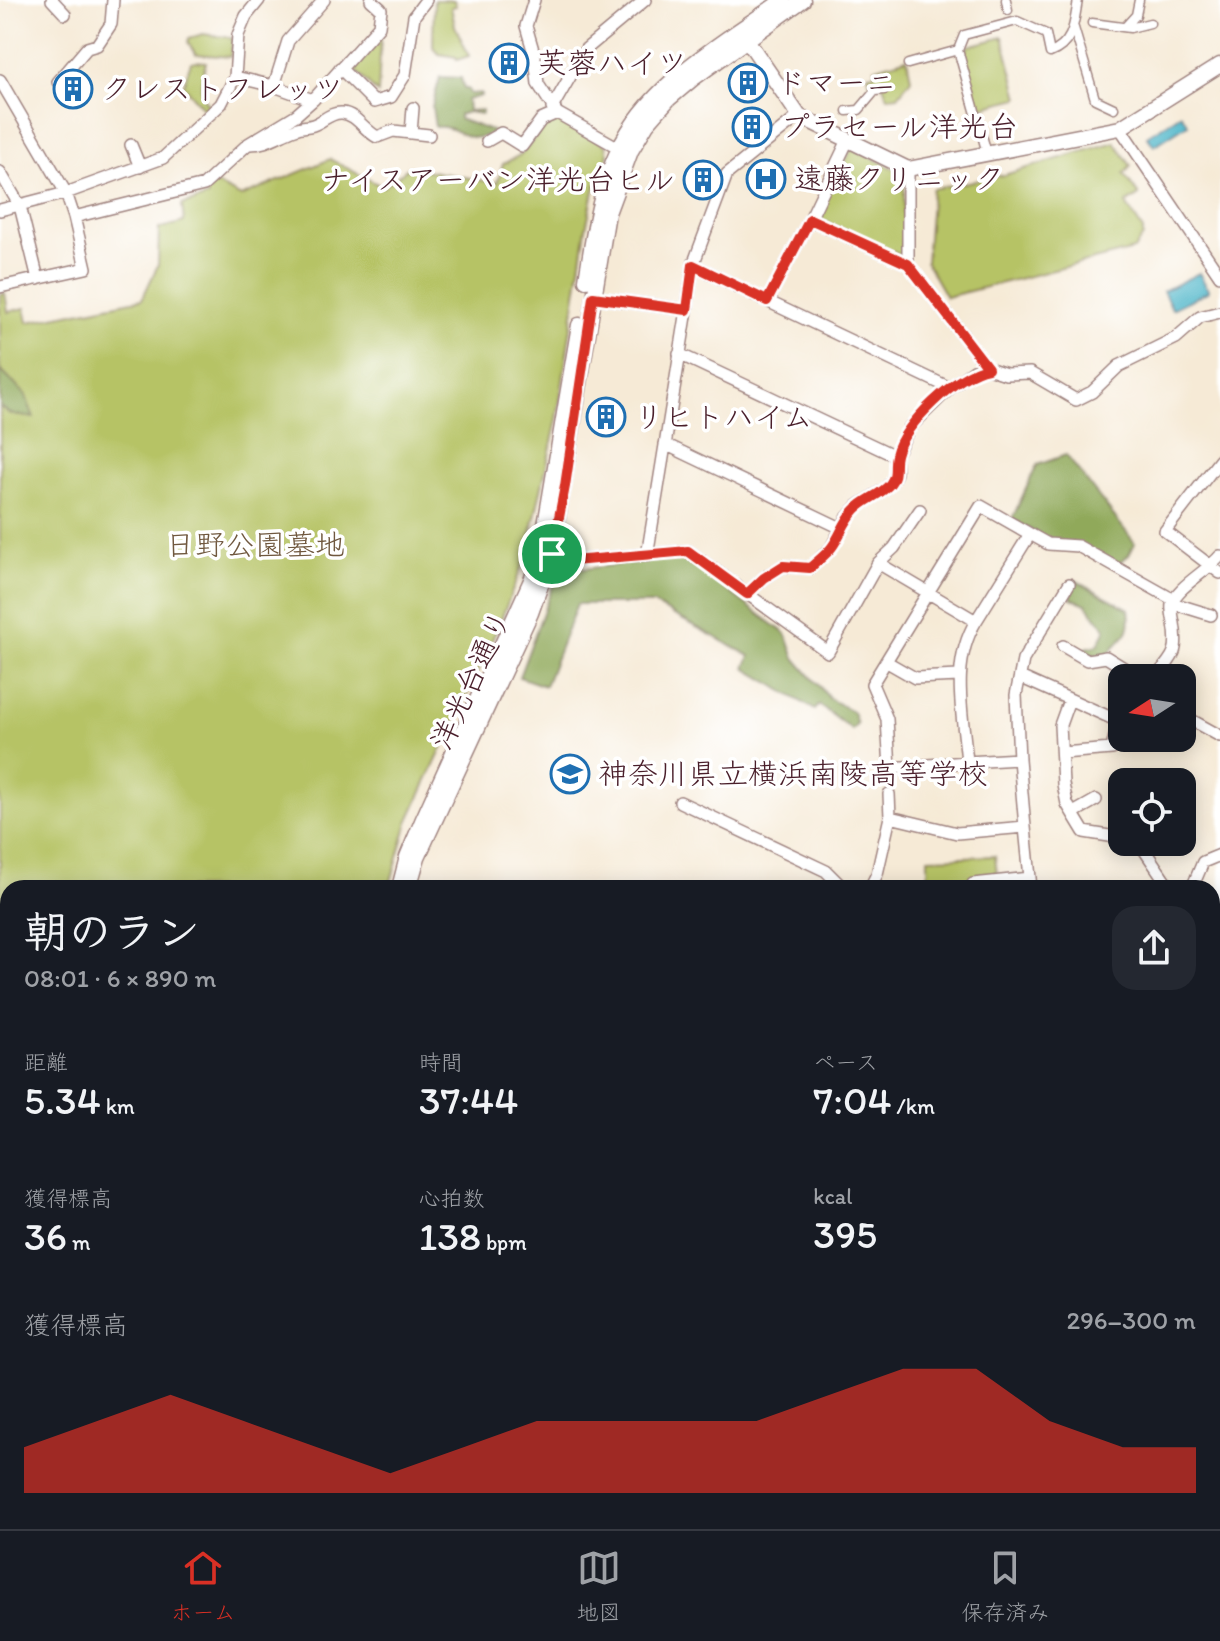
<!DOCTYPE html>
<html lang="ja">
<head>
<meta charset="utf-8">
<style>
  body { margin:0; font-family:Itim,"Klee One",sans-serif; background:#242831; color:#f1f3f6; height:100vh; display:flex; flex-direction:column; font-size:30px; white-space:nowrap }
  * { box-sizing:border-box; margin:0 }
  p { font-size:26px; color:#9ea1a6 }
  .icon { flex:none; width:44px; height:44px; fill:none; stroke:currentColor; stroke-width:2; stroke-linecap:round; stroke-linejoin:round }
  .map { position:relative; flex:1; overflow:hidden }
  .panel { position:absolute; left:0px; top:880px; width:1220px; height:650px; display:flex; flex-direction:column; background:#171b24; border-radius:24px 24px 0 0; box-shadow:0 4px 20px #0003 }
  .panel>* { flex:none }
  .needle { width:52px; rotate:258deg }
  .tools { position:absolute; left:1108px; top:664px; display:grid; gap:16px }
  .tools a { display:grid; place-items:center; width:88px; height:88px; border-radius:16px; background:#171b24; box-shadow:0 4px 20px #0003; font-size:40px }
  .pin { position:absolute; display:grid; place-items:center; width:68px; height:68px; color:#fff; margin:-34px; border:4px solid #fff; border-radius:50%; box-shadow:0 2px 8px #0007 }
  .round { display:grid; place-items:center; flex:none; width:84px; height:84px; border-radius:24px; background:#242831 }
  .headline { display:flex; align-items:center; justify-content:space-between; height:136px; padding:0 24px }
  h1 { font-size:44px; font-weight:600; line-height:60px }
  .metrics { display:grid; grid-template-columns:repeat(3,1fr); gap:12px; height:136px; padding:8px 24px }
  .metrics div { display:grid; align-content:center }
  .metrics b { font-size:40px; font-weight:600 }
  .metrics small { font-size:22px; font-weight:400 }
  .metrics p { font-size:22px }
  .chart { height:224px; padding:16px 24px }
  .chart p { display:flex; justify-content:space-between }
  .chart svg { width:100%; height:144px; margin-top:8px; fill:#d93025; opacity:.7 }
  .dock { display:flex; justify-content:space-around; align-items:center; height:112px; border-top:2px solid #363941; background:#171b24; font-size:22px; color:#9ea1a6 }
  .dock a { display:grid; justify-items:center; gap:4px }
  .dock .active { color:#d93025 }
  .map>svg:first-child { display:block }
  .green { fill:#b6c365; stroke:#807148; stroke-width:2 }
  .forest { fill:#90a95a; stroke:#6d6442; stroke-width:2 }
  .water { fill:#4ab4c7; stroke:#4a6a79; stroke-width:2 }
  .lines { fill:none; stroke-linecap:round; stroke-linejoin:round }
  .stream { stroke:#4ab4c7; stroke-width:3 }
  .pedestrian-casing { stroke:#a08480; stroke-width:11 }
  .minor-casing { stroke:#a08480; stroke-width:14 }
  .tertiary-casing { stroke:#a08480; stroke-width:17 }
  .primary-casing { stroke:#a08480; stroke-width:21 }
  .motorway-casing { stroke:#a08480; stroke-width:23 }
  .pedestrian { stroke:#fff; stroke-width:8 }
  .minor { stroke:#fff; stroke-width:11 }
  .tertiary { stroke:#fff; stroke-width:14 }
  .primary { stroke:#edc569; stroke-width:18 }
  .motorway { stroke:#edc569; stroke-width:20 }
  .route-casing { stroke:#fff; stroke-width:16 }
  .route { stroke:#d93025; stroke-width:10 }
  .labels { text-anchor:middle; stroke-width:7; stroke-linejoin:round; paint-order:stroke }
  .poi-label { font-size:30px; fill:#4a1f2b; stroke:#fff; text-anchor:start }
  .park-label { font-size:30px; fill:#70583f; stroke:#fff }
  .street-label { font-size:30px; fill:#4a1f2b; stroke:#fff }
</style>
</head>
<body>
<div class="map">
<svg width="1220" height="1529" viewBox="0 0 1220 1529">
  <rect width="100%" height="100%" fill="#fff"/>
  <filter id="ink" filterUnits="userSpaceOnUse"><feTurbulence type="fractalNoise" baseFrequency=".0125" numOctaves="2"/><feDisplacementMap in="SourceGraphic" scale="16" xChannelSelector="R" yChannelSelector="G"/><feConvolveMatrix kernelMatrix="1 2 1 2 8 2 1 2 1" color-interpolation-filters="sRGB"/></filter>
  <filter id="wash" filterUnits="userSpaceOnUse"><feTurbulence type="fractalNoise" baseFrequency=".006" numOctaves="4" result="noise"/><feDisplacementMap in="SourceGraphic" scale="32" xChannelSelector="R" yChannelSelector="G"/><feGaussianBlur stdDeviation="1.8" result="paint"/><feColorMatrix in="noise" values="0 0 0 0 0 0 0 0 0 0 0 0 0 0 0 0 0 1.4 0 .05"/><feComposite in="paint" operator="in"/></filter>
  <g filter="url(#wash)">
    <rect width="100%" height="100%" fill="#f6ead6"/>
    <path class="green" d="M434,0H454L456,6L451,7L455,26L469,56L457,60L456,57L439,54L433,47Z
      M381,33L378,94L350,65Z
      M203,34L233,38L230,57L196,54L188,42L189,38Z
      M1003,37L1019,98L978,108L963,56L968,46Z
      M907,58L911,79L898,96L888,97L880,79H875L871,86L868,74L875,73L874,68Z
      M195,61L206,62C202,80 196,91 209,106L207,113L183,85L191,62Z
      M556,118L606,145L608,155L594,191L586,228L557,420L526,556L498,627L408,822L389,888H8V1212L0,1216V407L10,414L33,417L25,394L0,370V294L5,293L8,312L25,308L28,322L142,299L158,265L159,229L184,222L182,205L208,197L206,190L216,184L241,197L330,159L383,187L409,167L497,183L503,164L522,154L547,122Z
      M1115,142L1131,166L1124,174L1139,195L1126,204L1143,230V236L1134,250L946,297L926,262L932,189L1004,175Z
      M852,148L905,174L902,256L815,217Z
      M995,856L997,875L970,876V882L928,887V858Z"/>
    <path class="forest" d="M440,77L461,78L464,89H468L470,94L481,93V96L467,100L468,111L482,110V114L468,112L459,115V119L494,132C466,148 459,124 435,127L432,107Z
      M0,370L25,394L34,418L10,414L0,407Z
      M1066,455L1135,543L1129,555L1118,563L1050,541L1012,519L1037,465Z
      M682,557L786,634L795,658L830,699L853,712L857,724L852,730L819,705L815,710L745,668L750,656L654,604H577L545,686L519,677L558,572Z
      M1075,580L1129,609C1133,639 1121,634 1108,655H1084L1086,648L1098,645L1106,629L1086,604L1071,598Z
      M8,1212V1302L0,1307V1216Z
      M1220,1315V1529H1180L1185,1522H1212V1324Z"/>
    <path class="water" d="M1181,114L1188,124L1154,146L1147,136Z
      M1199,273L1209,291L1172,309L1163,291Z"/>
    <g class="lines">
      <path class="stream" d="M1212,920L1220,913
        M819,1529L823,1522"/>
    </g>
  </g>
  <g filter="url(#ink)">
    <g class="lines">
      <defs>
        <path id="pedestrian" d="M1006,0L1008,10
          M1092,23L1130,28L1150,23
          M1125,27L1136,15L1139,0
          M1074,28L1095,99L1114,108
          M958,50L985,146
          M908,64L958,50L964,35L1017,21L1046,34L1050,53C1074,44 1074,23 1078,0
          M847,111L859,110L875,91L884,90"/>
        <path id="minor" d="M52,0L65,14
          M534,0L526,26L535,57L538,84L557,113L619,148
          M340,68L374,102L391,97L405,75L414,16L426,0
          M235,77L274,86L313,100L296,115L248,144C266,145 278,135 295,129C301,126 307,127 313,125C323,122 330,112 342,113C356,114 364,130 377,137L393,131L429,135
          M0,80L66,193L74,217L86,268L0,287
          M58,82L87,48L97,45L111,24L113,0
          M274,86L288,41L324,0
          M313,100L379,26L381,9L371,0
          M552,108L586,49L645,0
          M1120,128L1220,276
          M411,133L413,108
          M487,141L501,133L522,146L541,120L557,113
          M131,145L140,167
          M908,169V264L988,368
          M0,172L20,206L38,279
          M0,210L66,193L163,158L221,104L235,77L238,35L246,16L259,0
          M74,217L204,185L248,144
          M810,219L848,140
          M693,265L767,301L810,219L908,264
          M593,297L687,310L693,265L727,174L799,116
          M767,301L950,388
          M679,354L895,456
          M665,444L841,528
          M1220,460L1165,531L1220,573
          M1030,534L1048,544L1078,546L1174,600
          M546,551L573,561L688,551L828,652L878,563L976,621C950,664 963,714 967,762L1019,759L1016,695L1023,660L1069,584
          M647,556L687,310
          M878,563L894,548L920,510
          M747,594L764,578L783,566L810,568L831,548L847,518L858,506L885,489L892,481L896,473L895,456L910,427L950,388L974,370L988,368L1006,374L1030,373L1076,400L1092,392L1119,366L1176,338L1200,317L1220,312
          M1172,603L1211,615
          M1063,646L1087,660L1106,657L1140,678
          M887,662L915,678L959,676
          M1020,677L1118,721L1122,717
          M1155,678C1174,656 1179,652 1174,623C1173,618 1171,609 1172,604C1175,588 1209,570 1220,556
          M1069,700L1060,725L1063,784L1067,804L1084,832L1122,838
          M1182,715L1220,736
          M1062,753L1112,749L1118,721
          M1019,759L1025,827
          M967,762L890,768L887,719L872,684L981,506L1030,534L976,621
          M889,794L890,817
          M680,802L826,871L843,888
          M1073,813L1096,800
          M1134,842L1143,848L1170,888
          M870,888L877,874L890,817L957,833L1025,827L1031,888
          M973,888V884L1030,878
          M1192,888L1203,862L1220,855
          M1212,933L1220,927
          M1212,1071L1220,1056
          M1212,1311L1220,1302
          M0,1406L8,1405
          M551,1522L553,1529
          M598,1522V1529
          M1054,1522V1529
          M214,1529L215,1522
          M512,1529V1522
          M828,1529L833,1522
          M902,1529L903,1522"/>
        <path id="tertiary" d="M743,34L799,116L908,169L1120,128L1220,65
          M586,280C593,236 599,191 618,150C650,82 724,42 783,0
          M399,888L407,857L422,821L532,578L541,549L579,325
          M409,888L418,857L531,613L552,554L608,213L631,151L647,124L669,99L694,78L803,0"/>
        <path id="primary" d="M0,1489H8
          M635,1522L660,1529
          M681,1522L705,1529"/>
        <path id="motorway" d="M1212,1089L1220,1077
          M1212,1114L1220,1103
          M1212,1147L1220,1133
          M1212,1170L1220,1158
          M1212,1197L1220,1185
          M1212,1221L1220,1210
          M1212,1258L1220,1248
          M992,1529L996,1522
          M1024,1529L1027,1522"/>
      </defs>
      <use href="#pedestrian" class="pedestrian-casing"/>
      <use href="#minor" class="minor-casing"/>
      <use href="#tertiary" class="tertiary-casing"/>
      <use href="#primary" class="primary-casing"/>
      <use href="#motorway" class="motorway-casing"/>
      <use href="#pedestrian" class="pedestrian"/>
      <use href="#minor" class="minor"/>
      <use href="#tertiary" class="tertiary"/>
      <use href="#primary" class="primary"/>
      <use href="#motorway" class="motorway"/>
    </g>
  </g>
  <g class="lines" filter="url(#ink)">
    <defs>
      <path id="route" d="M810,219L908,264L988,368C958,373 903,424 896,455C893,466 898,474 890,484C881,495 865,499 855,510C844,521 841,535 832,547C826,555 817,561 810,568L783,566L764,578L747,594L688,551L573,561L552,554L565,486L593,297L687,310L693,265L767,301Z"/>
    </defs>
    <use href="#route" class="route-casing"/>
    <use href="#route" class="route"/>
  </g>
  <defs>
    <symbol id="building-ring" viewBox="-11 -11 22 22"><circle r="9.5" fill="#fff" stroke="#1f6fb2" stroke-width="1.5"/><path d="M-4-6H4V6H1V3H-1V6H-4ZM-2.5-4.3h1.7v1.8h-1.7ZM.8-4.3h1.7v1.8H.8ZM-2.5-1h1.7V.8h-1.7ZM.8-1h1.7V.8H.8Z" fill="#1f6fb2"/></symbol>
    <symbol id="hospital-ring" viewBox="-11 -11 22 22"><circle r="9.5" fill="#fff" stroke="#1f6fb2" stroke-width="1.5"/><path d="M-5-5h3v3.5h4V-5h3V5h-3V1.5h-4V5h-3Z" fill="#1f6fb2"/></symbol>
    <symbol id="school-ring" viewBox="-11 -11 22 22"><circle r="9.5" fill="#fff" stroke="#1f6fb2" stroke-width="1.5"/><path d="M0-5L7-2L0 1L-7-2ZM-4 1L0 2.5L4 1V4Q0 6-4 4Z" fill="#1f6fb2"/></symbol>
  </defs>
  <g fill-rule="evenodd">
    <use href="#building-ring" x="487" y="41" width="44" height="44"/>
    <use href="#building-ring" x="726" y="61" width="44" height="44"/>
    <use href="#building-ring" x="51" y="67" width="44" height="44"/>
    <use href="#building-ring" x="730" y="105" width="44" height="44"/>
    <use href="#hospital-ring" x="744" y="157" width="44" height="44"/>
    <use href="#building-ring" x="681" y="158" width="44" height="44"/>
    <use href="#building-ring" x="584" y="395" width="44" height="44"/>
    <use href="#school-ring" x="548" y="752" width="44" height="44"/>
  </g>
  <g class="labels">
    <g class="poi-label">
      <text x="537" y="73">芙蓉ハイツ</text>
      <text x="776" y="93">ドマーニ</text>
      <text x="101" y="99">クレストフレッツ</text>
      <text x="780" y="137">プラセール洋光台</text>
      <text x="794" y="189">遠藤クリニック</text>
      <text x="675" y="190" text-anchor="end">ナイスアーバン洋光台ヒル</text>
      <text x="634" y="427">リヒトハイム</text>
      <text x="598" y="784">神奈川県立横浜南陵高等学校</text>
    </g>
    <g class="park-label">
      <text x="255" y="555">日野公園墓地</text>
    </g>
    <g class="street-label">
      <text transform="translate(471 680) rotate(-65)" y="10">洋光台通り</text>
    </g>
  </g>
</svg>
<div class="tools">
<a><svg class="needle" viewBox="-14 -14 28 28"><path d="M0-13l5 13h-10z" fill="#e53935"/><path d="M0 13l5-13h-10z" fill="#9ea1a6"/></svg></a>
<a><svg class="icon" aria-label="locate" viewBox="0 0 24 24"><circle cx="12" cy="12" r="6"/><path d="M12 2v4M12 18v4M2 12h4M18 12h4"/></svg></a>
</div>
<div class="pin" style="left:552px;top:554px;background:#1e9e55"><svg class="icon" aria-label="arrive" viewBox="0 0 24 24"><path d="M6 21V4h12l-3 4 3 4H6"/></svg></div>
<section class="panel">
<div class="headline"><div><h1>朝のラン</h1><p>08:01 · 6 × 890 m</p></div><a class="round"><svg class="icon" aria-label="share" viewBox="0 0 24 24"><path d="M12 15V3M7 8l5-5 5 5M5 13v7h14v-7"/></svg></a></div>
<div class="metrics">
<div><p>距離</p><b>5.34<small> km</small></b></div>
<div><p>時間</p><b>37:44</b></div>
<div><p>ペース</p><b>7:04<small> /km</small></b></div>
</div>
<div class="metrics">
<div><p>獲得標高</p><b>36<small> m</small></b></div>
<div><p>心拍数</p><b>138<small> bpm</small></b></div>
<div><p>kcal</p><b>395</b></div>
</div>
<div class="chart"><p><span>獲得標高</span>296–300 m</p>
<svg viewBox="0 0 160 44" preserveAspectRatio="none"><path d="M0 44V30L10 22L20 14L30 22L40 30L50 38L60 30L70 22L80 22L90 22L100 22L110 14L120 6L130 6L140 22L150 30L160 30V44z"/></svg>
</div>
</section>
</div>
<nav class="dock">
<a class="active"><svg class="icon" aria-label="home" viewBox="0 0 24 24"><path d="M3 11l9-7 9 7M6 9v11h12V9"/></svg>ホーム</a>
<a><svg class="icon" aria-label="map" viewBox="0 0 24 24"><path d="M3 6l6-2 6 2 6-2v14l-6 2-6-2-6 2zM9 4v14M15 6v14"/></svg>地図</a>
<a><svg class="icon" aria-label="saved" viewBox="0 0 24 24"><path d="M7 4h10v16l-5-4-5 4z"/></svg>保存済み</a>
</nav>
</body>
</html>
